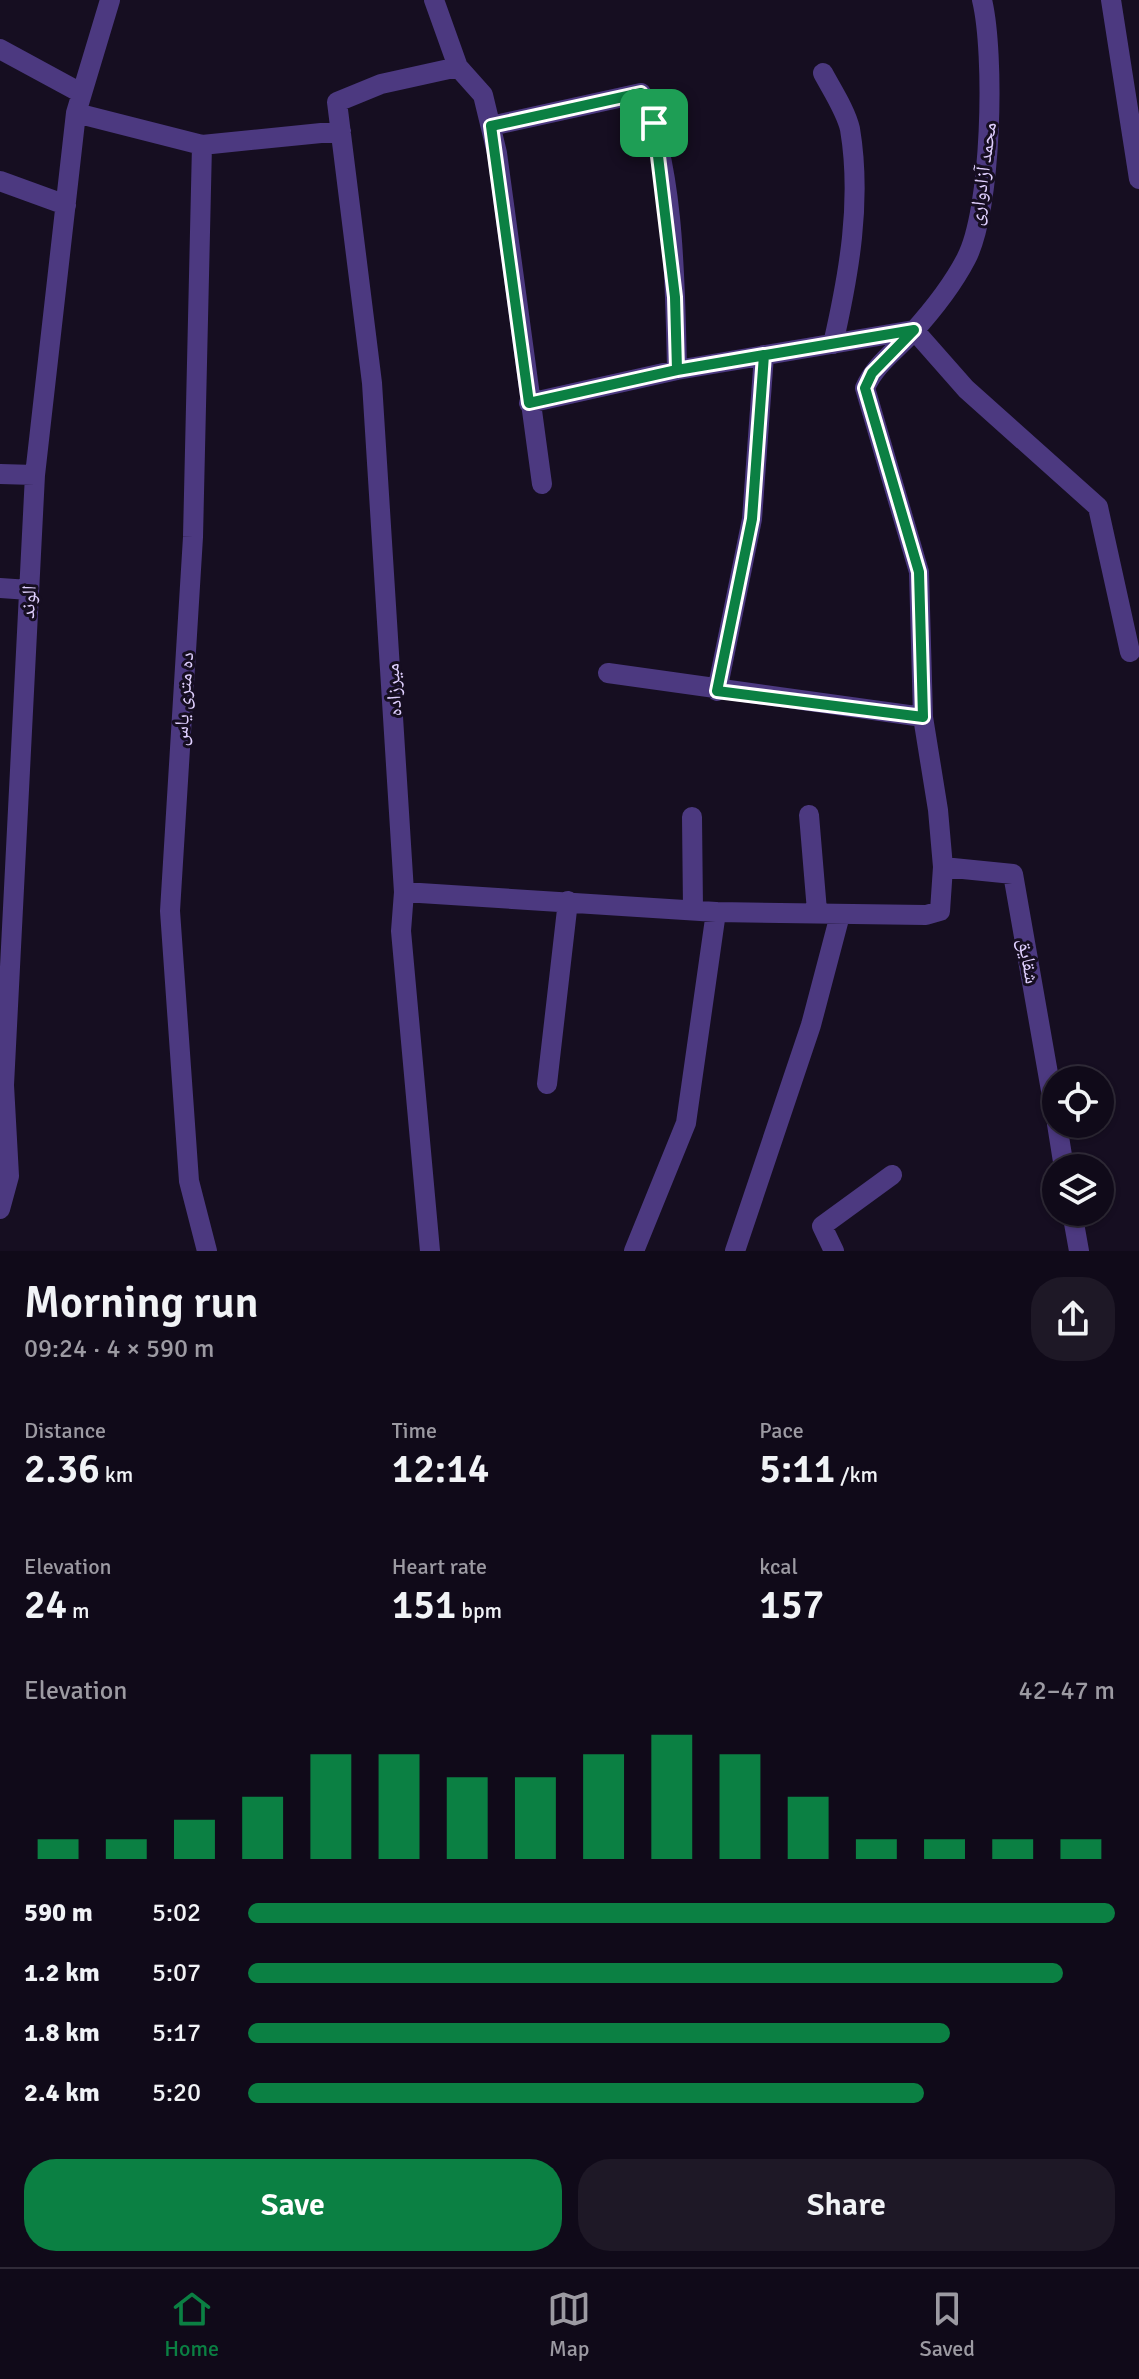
<!DOCTYPE html>
<html lang="en">
<head>
<meta charset="utf-8">
<style>
  body { margin:0; font-family:Signika,"Noto Naskh Arabic",sans-serif; background:#1e1826; color:#f1f3f6; height:100vh; display:flex; flex-direction:column; font-size:30px; white-space:nowrap }
  * { box-sizing:border-box; margin:0 }
  p { font-size:26px; color:#9c9aa2 }
  .icon { flex:none; width:44px; height:44px; fill:none; stroke:currentColor; stroke-width:2; stroke-linecap:round; stroke-linejoin:round }
  .map { position:relative; height:1251px; overflow:hidden }
  .sheet { display:flex; flex-direction:column; background:#100a19; flex:1 }
  .sheet>* { flex:none }
  .controls { position:absolute; left:1042px; top:1066px; display:grid; gap:16px }
  .controls a { display:grid; place-items:center; width:72px; height:72px; border-radius:50%; background:#100a19; box-shadow:0 2px 6px #0004,0 0 0 2px #302b38; font-size:40px }
  .pin { position:absolute; display:grid; place-items:center; width:68px; height:68px; color:#fff; margin:-34px; border-radius:16px; box-shadow:0 4px 12px #0006 }
  .round { display:grid; place-items:center; flex:none; width:84px; height:84px; border-radius:32px; background:#1e1826 }
  .summary { display:flex; align-items:center; justify-content:space-between; height:136px; padding:0 24px }
  h1 { font-size:44px; font-weight:600; line-height:60px }
  .figures { display:grid; grid-template-columns:repeat(3,1fr); gap:12px; height:136px; padding:8px 24px }
  .figures div { display:grid; align-content:center }
  .figures b { font-size:40px; font-weight:600 }
  .figures small { font-size:22px; font-weight:400 }
  .figures p { font-size:22px }
  .chart { height:224px; padding:16px 24px }
  .chart p { display:flex; justify-content:space-between }
  .chart svg { width:100%; height:144px; margin-top:8px; stroke:#0b8043; stroke-width:6 }
  .button { display:flex; gap:16px; margin-top:auto; padding:16px 24px }
  .button a { flex:1; height:92px; border-radius:32px; background:#0b8043; color:#fff; font-size:32px; font-weight:600; line-height:92px; text-align:center }
  .button a+a { background:#1e1826; color:#f1f3f6 }
  ul { padding:0 24px; list-style:none; font-size:26px }
  li { display:grid; grid-template-columns:128px 96px 1fr; align-items:center; height:60px }
  li i { height:20px; border-radius:10px; background:#0b8043 }
  .tab-bar { display:flex; justify-content:space-around; align-items:center; height:112px; border-top:2px solid #302b38; background:#100a19; font-size:22px; color:#9c9aa2 }
  .tab-bar a { display:grid; justify-items:center; gap:4px }
  .tab-bar .current { color:#0b8043 }
  .map>svg:first-child { display:block }
  .lines { fill:none; stroke-linecap:round; stroke-linejoin:round }
  .minor { stroke:#4c3980; stroke-width:20 }
  .route-casing { stroke:#fff; stroke-width:16 }
  .route { stroke:#0b8043; stroke-width:10 }
  .labels { text-anchor:middle; stroke-width:6; stroke-linejoin:round; paint-order:stroke }
  .street-label { font-size:20px; fill:#dfcffe; stroke:#160e21 }
</style>
</head>
<body>
<div class="map">
<svg width="1139" height="1251" viewBox="0 0 1139 1251">
  <rect width="100%" height="100%" fill="#160e21"/>
  <g class="lines">
    <path class="minor" d="M434,0L458,67L483,95L497,153L542,484
      M1111,0L1139,179
      M0,49L81,93
      M823,73C832,90 846,111 850,129C862,201 849,274 833,344
      M76,113L202,145L341,131
      M491,126L641,93C675,167 675,288 677,370
      M202,145L193,537L170,911L189,1181L207,1251
      M0,181L66,205
      M914,330L966,389L1098,507L1130,652
      M529,403L677,370L914,330
      M0,474L35,475
      M0,588L29,590
      M608,673L923,717
      M717,691L752,519L764,355
      M809,815L817,911
      M692,817L693,909
      M943,867L1013,874L1056,1119
      M404,892L716,912L926,915L940,911L943,867L938,810L923,717L919,572L865,388C875,365 895,351 912,333C931,312 953,284 966,259C992,210 995,54 982,0
      M547,1084L568,901
      M1057,1124L1064,1168
      M0,1209L9,1176L4,1085L35,475L76,113L110,0
      M1072,1212L1079,1251
      M430,1251L401,931L404,892L372,383L337,102L381,84L458,67
      M634,1251L686,1123L716,912
      M735,1251L811,1025L840,915
      M834,1251L822,1226L892,1175"/>
  </g>
  <g class="lines">
    <defs>
      <path id="route" d="M654,123L675,297L677,370L764,355L752,519L717,691L923,717L919,572L865,388L872,373L914,330L677,370L529,403L491,126L641,93L654,123"/>
    </defs>
    <use href="#route" class="route-casing"/>
    <use href="#route" class="route"/>
  </g>
  <g class="labels">
    <g class="street-label">
      <text transform="translate(982 174) rotate(-82)" y="7">محمد آزادواری</text>
      <text transform="translate(28 602) rotate(-87)" y="7">الوند</text>
      <text transform="translate(393 690) rotate(-93)" y="7">میرزاده</text>
      <text transform="translate(183 699) rotate(-86)" y="7">ده متری یاس</text>
      <text transform="translate(1029 961) rotate(80)" y="7">شقایق</text>
    </g>
  </g>
</svg>
<div class="controls">
<a><svg class="icon" aria-label="locate" viewBox="0 0 24 24"><circle cx="12" cy="12" r="6"/><path d="M12 2v4M12 18v4M2 12h4M18 12h4"/></svg></a>
<a><svg class="icon" aria-label="layers" viewBox="0 0 24 24"><path d="M12 4l9 5-9 5-9-5zM3 14l9 5 9-5"/></svg></a>
</div>
<div class="pin" style="left:654px;top:123px;background:#1e9e55"><svg class="icon" aria-label="arrive" viewBox="0 0 24 24"><path d="M6 21V4h12l-3 4 3 4H6"/></svg></div>
</div>
<section class="sheet">
<div class="summary"><div><h1>Morning run</h1><p>09:24 · 4 × 590 m</p></div><a class="round"><svg class="icon" aria-label="share" viewBox="0 0 24 24"><path d="M12 15V3M7 8l5-5 5 5M5 13v7h14v-7"/></svg></a></div>
<div class="figures">
<div><p>Distance</p><b>2.36<small> km</small></b></div>
<div><p>Time</p><b>12:14</b></div>
<div><p>Pace</p><b>5:11<small> /km</small></b></div>
</div>
<div class="figures">
<div><p>Elevation</p><b>24<small> m</small></b></div>
<div><p>Heart rate</p><b>151<small> bpm</small></b></div>
<div><p>kcal</p><b>157</b></div>
</div>
<div class="chart"><p><span>Elevation</span>42–47 m</p>
<svg viewBox="0 0 160 44" preserveAspectRatio="none"><path d="M5 44V38M15 44V38M25 44V32M35 44V25M45 44V12M55 44V12M65 44V19M75 44V19M85 44V12M95 44V6M105 44V12M115 44V25M125 44V38M135 44V38M145 44V38M155 44V38"/></svg>
</div>
<ul>
<li><b>590 m</b>5:02<i style="width:100%"></i></li>
<li><b>1.2 km</b>5:07<i style="width:94%"></i></li>
<li><b>1.8 km</b>5:17<i style="width:81%"></i></li>
<li><b>2.4 km</b>5:20<i style="width:78%"></i></li>
</ul>
<div class="button"><a>Save</a><a>Share</a></div>
</section>
<nav class="tab-bar">
<a class="current"><svg class="icon" aria-label="home" viewBox="0 0 24 24"><path d="M3 11l9-7 9 7M6 9v11h12V9"/></svg>Home</a>
<a><svg class="icon" aria-label="map" viewBox="0 0 24 24"><path d="M3 6l6-2 6 2 6-2v14l-6 2-6-2-6 2zM9 4v14M15 6v14"/></svg>Map</a>
<a><svg class="icon" aria-label="saved" viewBox="0 0 24 24"><path d="M7 4h10v16l-5-4-5 4z"/></svg>Saved</a>
</nav>
</body>
</html>
